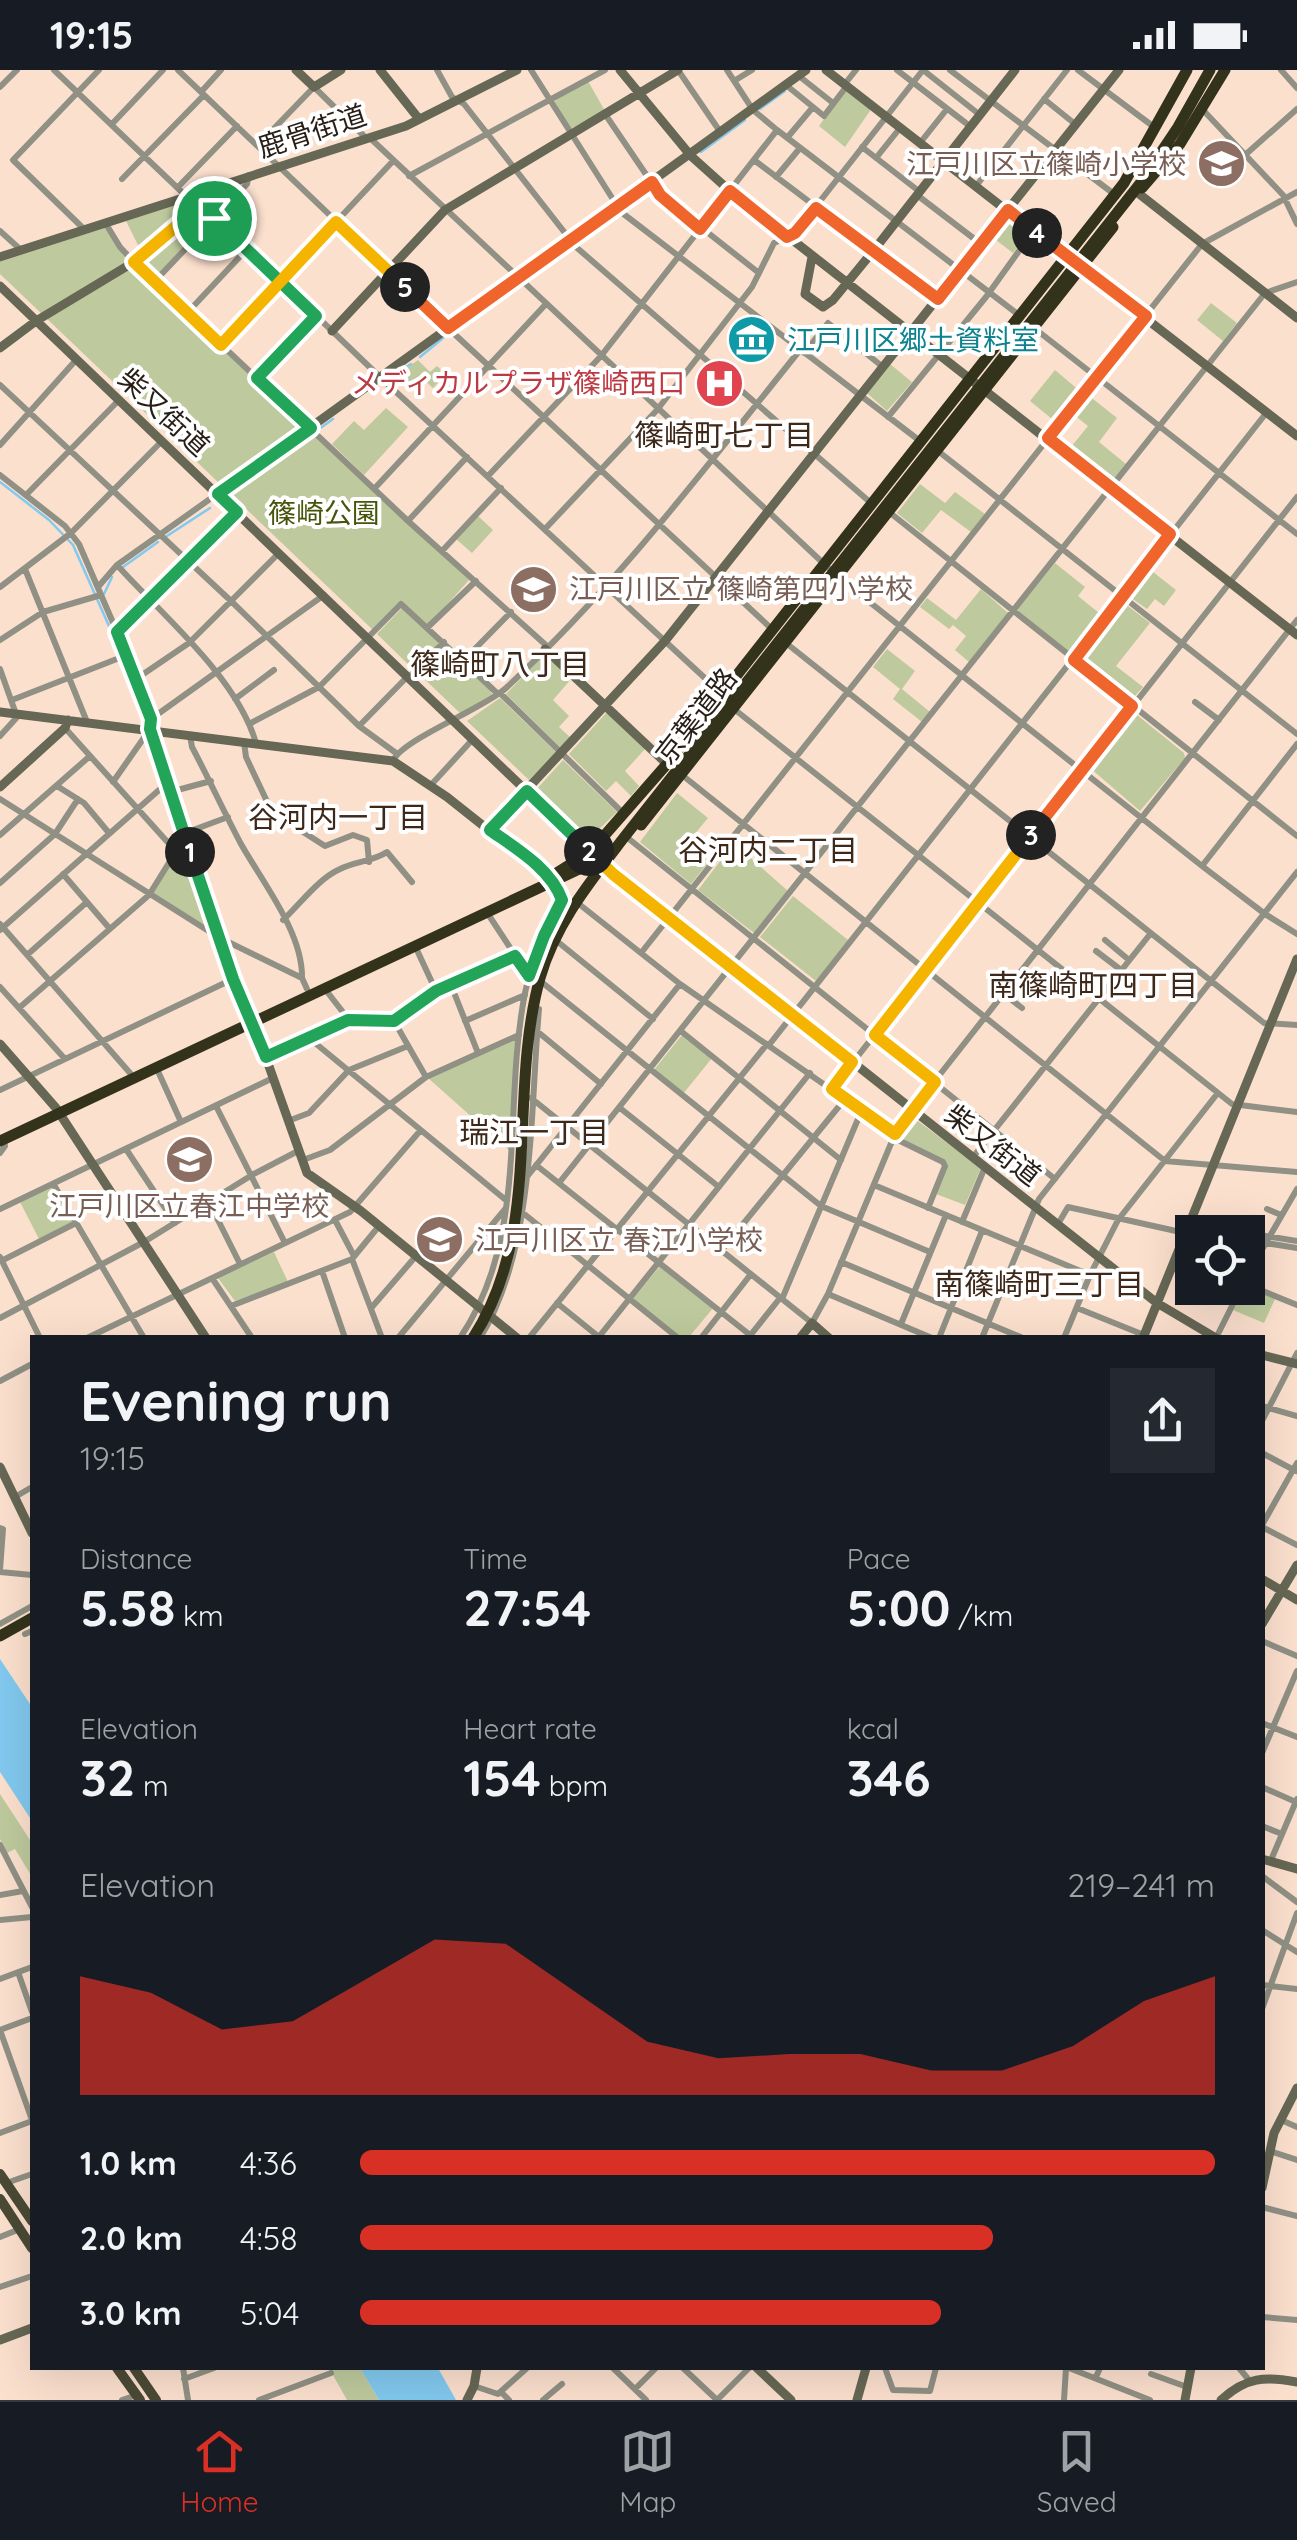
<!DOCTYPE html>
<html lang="en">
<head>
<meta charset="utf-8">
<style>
  body { margin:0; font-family:Quicksand,"Noto Sans JP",sans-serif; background:#242831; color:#f1f3f6; height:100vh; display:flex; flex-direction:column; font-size:38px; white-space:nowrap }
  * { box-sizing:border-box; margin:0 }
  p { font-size:32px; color:#9ea1a6 }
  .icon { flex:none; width:55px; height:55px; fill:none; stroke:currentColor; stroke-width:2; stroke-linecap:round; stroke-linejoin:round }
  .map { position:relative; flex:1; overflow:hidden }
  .details { position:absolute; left:30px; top:1265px; width:1235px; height:1035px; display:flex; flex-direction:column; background:#171b24; border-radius:0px; box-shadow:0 10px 40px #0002 }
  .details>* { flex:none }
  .fabs { position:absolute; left:1175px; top:1145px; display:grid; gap:20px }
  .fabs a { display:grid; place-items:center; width:90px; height:90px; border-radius:0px; background:#171b24; box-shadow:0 10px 40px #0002; font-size:50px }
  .pin { position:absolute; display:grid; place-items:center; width:85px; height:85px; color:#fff; margin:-42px; border:5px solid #fff; border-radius:50%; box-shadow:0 2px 10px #0007 }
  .km { position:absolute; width:50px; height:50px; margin:-25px; border-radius:50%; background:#222; color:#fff; font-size:28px; line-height:50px; text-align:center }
  .round { display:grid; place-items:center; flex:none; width:105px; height:105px; border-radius:0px; background:#242831 }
  .overview { display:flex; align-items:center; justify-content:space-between; height:170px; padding:0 50px }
  h1 { font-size:55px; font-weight:700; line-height:75px }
  .figures { display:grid; grid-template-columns:repeat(3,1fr); gap:15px; height:170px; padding:10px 50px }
  .figures div { display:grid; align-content:center }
  .figures b { font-size:50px; font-weight:700 }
  .figures small { font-size:28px; font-weight:400 }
  .figures p { font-size:28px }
  .chart { height:280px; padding:20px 50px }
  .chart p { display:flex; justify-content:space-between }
  .chart svg { width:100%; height:180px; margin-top:10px; fill:#d93025; opacity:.7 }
  ul { padding:0 50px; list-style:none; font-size:32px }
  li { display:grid; grid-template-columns:160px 120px 1fr; align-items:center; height:75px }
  li i { height:25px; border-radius:12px; background:#d93025 }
  .status { display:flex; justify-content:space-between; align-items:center; height:70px; padding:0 50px; background:#171b24; direction:ltr }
  .status svg { height:28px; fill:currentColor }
  .tab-bar { display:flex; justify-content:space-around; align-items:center; height:140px; border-top:2px solid #363941; background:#171b24; font-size:28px; color:#9ea1a6 }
  .tab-bar a { display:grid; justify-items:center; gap:5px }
  .tab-bar .on { color:#d93025 }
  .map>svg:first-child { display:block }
  .green { fill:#beca9d }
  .water { fill:#82c9ef }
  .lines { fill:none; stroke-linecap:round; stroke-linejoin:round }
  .stream { stroke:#82c9ef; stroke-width:2.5 }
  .street { stroke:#909084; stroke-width:6 }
  .secondary { stroke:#676755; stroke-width:9 }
  .primary { stroke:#4b4a35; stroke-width:10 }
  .highway { stroke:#33321a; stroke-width:11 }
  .highway-bridge { stroke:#33321a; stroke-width:11 }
  .split-1-casing { stroke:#fff; stroke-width:20 }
  .split-2-casing { stroke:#fff; stroke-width:20 }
  .split-3-casing { stroke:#fff; stroke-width:20 }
  .split-4-casing { stroke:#fff; stroke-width:20 }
  .split-5-casing { stroke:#fff; stroke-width:20 }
  .split-6-casing { stroke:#fff; stroke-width:20 }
  .split-1 { stroke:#22a559; stroke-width:12 }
  .split-2 { stroke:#22a559; stroke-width:12 }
  .split-3 { stroke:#f5b400; stroke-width:12 }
  .split-4 { stroke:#f0652b; stroke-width:12 }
  .split-5 { stroke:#f0652b; stroke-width:12 }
  .split-6 { stroke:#f5b400; stroke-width:12 }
  .labels { text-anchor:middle; stroke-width:8; stroke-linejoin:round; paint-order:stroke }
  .street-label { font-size:28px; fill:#281e17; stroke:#fff }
  .education-label { font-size:28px; fill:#785e54; stroke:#fff; text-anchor:start }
  .culture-label { font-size:28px; fill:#0d838f; stroke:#fff; text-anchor:start }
  .health-label { font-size:28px; fill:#be3a42; stroke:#fff; text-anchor:end }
  .park-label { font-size:28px; fill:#47550a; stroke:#fff }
  .neighbourhood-label { font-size:30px; fill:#3d281a; stroke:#fff }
</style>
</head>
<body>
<div class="status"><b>19:15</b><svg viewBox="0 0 49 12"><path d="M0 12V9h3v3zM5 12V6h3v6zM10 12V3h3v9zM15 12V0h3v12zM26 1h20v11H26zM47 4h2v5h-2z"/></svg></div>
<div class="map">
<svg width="1297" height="2330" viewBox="0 0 1297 2330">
  <rect width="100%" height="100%" fill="#fce0ce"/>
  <path class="green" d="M588,11L605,41L570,59L555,32L557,27Z
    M846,18L872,38L845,77L819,56Z
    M244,112L152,213L469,510L428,556L401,531L373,560L0,204V192L107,157L127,186L139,177L126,151Z
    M1010,147L1028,164L1013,183L992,167Z
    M1211,233L1237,253L1223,271L1197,250Z
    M418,290L430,302L437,296L446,304L433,318L422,308L413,318L398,304Z
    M890,294L912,312L887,341L867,323Z
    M1055,300L1081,322L1057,353L1030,331Z
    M1088,325L1117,348L1099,372L1126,394L1113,410L1071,377L1088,356L1073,344Z
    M386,338L408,357L364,405L332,374L354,351L364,360Z
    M920,414L945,433L955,422L985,444L971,462L941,440L922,463L897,443Z
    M477,445L493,460L472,483L456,469Z
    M1055,493L1085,517L1078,526L1104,547L1074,586L1017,540Z
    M1148,498L1176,520L1164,536L1155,529L1147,539L1127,525Z
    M981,519L1008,543L969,592L955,580L966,566L953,555L949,559L920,537L927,528L956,550Z
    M1124,533L1150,553L1116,596L1143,617L1133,628L1082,590L1081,586Z
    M402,538L441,572L414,600L377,564Z
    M444,576L491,621L492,624L461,644L417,602Z
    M887,579L915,601L902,619L930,642L922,652L893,629L900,619L873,597Z
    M544,585L572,608L553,630L569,646L559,657L571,668L561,678L506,624Z
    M500,628L556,682L529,710L467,651Z
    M607,642L646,678L625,701L639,716L631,726L616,711L606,721L569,684Z
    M1137,645L1184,683L1185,688L1140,741L1090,698L1130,646Z
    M563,690L617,742L594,764H586L536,720Z
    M677,723L708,748L688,772L710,790L691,814L640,772Z
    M734,773L788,821L754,863L698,820Z
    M175,787L195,807L213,859L210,860L153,823Z
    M793,826L848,870L816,911L760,867Z
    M682,965L712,988L683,1024L653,1001Z
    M518,967L510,1081L428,1008Z
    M911,1046L981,1098L965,1135L936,1124L947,1097L896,1067Z
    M53,1116L74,1152L39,1169L20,1132Z
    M274,1182L288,1212L235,1231L218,1208Z
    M661,1195L714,1237L689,1267H680L633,1229Z
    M1246,1218L1275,1229L1264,1253L1233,1240Z
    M0,1724L32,1773V1807L15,1779L7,1783L0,1769Z
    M329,2298H360L379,2330H347Z"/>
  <path class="water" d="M0,1589L32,1637V1751L0,1702Z
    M360,2298H438L456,2330H379Z"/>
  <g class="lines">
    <path class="stream" d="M760,39L785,21
      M701,82L745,50
      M637,128L643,124
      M591,161L602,153
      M527,207L566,179
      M458,257L516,215
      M420,287L443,268
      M403,299L411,294
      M319,359L333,349
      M0,412L49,450L73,475L121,583
      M167,466L210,438
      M123,497L158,472
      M104,524L112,507
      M126,596L145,646"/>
    <path class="street" d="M54,0L186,126
      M178,0L449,259L774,561
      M437,0L452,27L464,34L576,177L871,433
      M531,0L621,142L920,371
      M678,0L721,63
      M727,0L753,40L777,60L1019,245
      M897,0L971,57
      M950,0L1114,124
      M1078,0L1154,57
      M1281,0L1297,18
      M799,6L833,33
      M734,11L752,0
      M786,15L824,46L846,17
      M844,15L856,0
      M0,17L17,0
      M201,22L221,0
      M1044,29L1075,54
      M1203,40L1283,125L1297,154
      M605,44L660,125L759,203
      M112,54L163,0
      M370,68L838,507L1202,796L1265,844L1297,864
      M787,68L813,37
      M920,73L947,39
      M258,75L314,17L365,67
      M862,77L920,122
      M1245,85L1297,39
      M876,88L900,58
      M754,90L938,229
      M409,106L605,0
      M776,107L800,78
      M122,109L204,25
      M976,116L1067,0
      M178,117L237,56
      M917,125L981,174
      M201,135L381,308L721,623
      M106,154L120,177L134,192L408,451L548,577
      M85,160L13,90L99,0
      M0,161L21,180
      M155,211L247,114L249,105
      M188,242L247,179
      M1034,258L1297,464
      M221,275L393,91
      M804,283L828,253L883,297
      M257,309L316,246
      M0,315L231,531L359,656L396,683
      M888,347L986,227L1034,160
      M0,375L76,290
      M938,381L1297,664
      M0,405L65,456L79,474L127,585L151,649L150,659L113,712
      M488,406L601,286L777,60
      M374,419L545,235
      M26,425L119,330
      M889,442L1297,766
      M408,451L467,387
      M545,459L657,340L752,217L774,173L795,163L923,0L980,45
      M442,481L501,418
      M117,495C162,545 237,607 256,673
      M25,499L87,652
      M0,517L71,463L162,371
      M98,517L117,495L217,424
      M428,557L476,511
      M117,562L236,443
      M0,570L43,542L101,525
      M786,573L1264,953L1297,955
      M463,591L511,542
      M0,599L16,644
      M409,607L444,572
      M136,609L189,573L279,483
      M500,623L624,744
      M235,629L274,600
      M12,630L127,585
      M1195,632L1219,650
      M734,639L1232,1034L1297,1042
      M151,649L324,525
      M251,653L319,617L401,534L498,624
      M359,656L407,607
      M65,658L198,806
      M0,666L19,645
      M190,666L192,677C209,709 224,742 241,774C263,813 303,863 302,908
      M244,672L246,687L272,742L325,776L353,765L367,770L369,792
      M393,691C401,670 483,639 506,618C618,514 705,398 800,280
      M682,705L1165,1091L1297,1102
      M431,715L473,669
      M57,716L84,733L109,763
      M170,722L211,711
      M0,729L218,867L302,908L307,919
      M185,763L228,747
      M0,765L90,686
      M629,769L1055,1109
      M1202,796L1297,674
      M63,804L110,859
      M0,813L55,764L78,729
      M579,834L680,914L895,1064
      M488,844L528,905
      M283,850C301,833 318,809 340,799C355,791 372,792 387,782L412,812
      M0,854L130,1003
      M0,860L167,713
      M1105,870L1129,890
      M558,872L653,949
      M416,878L436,921
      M1096,881L1121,900
      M641,883L1202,174L1297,122
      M27,885L87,832
      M544,914L821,1136L930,1182
      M451,915L478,983
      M0,917L65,989
      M325,919L349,950
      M1003,923L1022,938
      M19,938L149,825L175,783
      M394,951L436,921L515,886
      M465,951L525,925
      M538,962L601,1014
      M682,962L841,1090
      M309,968L507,1131
      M769,975L1267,342
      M266,987L349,950L394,951L426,1007
      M157,999L181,1052
      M934,1012L1297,550
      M832,1019L1297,427
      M0,1020L233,909
      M531,1028L812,1253L828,1224L895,1064L935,1012
      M216,1036L285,1173
      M620,1038L719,1117
      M288,1051L309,1043L349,1000L408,976
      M894,1068L943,1092L945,1096L928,1138
      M126,1079L175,1153
      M0,1083L5,1076L4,1070
      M973,1087L1151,863
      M303,1090L330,1080L426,1007L519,965
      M536,1095L750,1265
      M526,1108L680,914
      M559,1113L1265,223L1297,212
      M54,1115L144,1268
      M874,1115L1090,1205
      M209,1132L240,1194
      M0,1139L273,1008
      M1267,1139L1281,1145
      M523,1143L678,1268
      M335,1150L354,1186
      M962,1152L985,1097
      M1058,1154L1068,1137L1185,1163
      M1248,1163L1297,1171
      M1192,1167L1185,1163L1193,1160L1240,1162
      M1248,1170L1297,1178
      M721,1181L845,1029
      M0,1187L40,1268
      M352,1189L382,1268
      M1,1191L76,1153
      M841,1192L1023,1268
      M322,1201L345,1268
      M966,1203L1002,1219
      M1248,1204L1297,1119
      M212,1208L252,1268
      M1248,1215L1297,1235
      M828,1224L932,1268
      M782,1229L861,1042
      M557,1233L599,1267
      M231,1236L352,1189L379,1156
      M372,1237L416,1186
      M1077,1238L1144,1265
      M0,1248L144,1172L252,1105L298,1081
      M901,1254L946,1145
      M749,1267L780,1228
      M87,1268L350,1142L420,1061
      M398,1268L506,1138
      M460,1268C530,1164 502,1039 525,923C532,889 548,861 562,830L554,813
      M480,1268C535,1179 530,1042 539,939
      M529,1268L767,974
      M598,1268L810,1003
      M701,1268L751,1204
      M939,1268L982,1161
      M982,1268L1039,1129L1297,802
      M1064,1268L1090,1205L1118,1150L1217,1024
      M1216,1268L1241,1218
      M0,1311L32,1294
      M1262,1336L1297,1346
      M1262,1351L1297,1283
      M1262,1383L1296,1401
      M15,1427L32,1417
      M1262,1455L1297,1393
      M1262,1457L1297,1475
      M0,1458L3,1459L0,1500
      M0,1502L32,1505
      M0,1554L32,1536
      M25,1564L32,1561
      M1262,1571L1297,1586
      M1262,1653L1297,1667
      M1262,1683L1297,1601
      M1262,1717L1296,1732
      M1262,1756L1282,1764
      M0,1775L32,1837
      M1271,1790L1297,1729
      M1262,1806L1297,1832
      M0,1825L23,1821
      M0,1850L32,1847
      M1262,1860L1297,1882
      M18,1902L32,1942
      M0,1909L32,1897
      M1262,1915L1297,1919
      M1262,1939L1297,1843
      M0,1960L32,2050
      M0,1960L32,1948
      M1281,2050L1297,2057
      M0,2063L32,2051
      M1270,2081L1297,2090
      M12,2111L32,2104
      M1262,2137L1297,2146
      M0,2167L20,2159
      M0,2217L32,2206
      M1262,2247L1297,2250
      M183,2298L188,2330
      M613,2298L646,2330
      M683,2298L717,2330L749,2298
      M885,2298L893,2320L930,2321L936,2298
      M1069,2298L1150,2330
      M1239,2298L1249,2310
      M1151,2304L1187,2317
      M1096,2307L1100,2298
      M184,2309L214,2298
      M474,2316L498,2324L527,2298
      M635,2319L656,2298
      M502,2323L509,2330
      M122,2330L131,2327
      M259,2330L331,2303
      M543,2330L562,2314
      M1064,2330L1066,2298"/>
    <path class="secondary" d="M296,0L314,17L341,0
      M380,0L419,49
      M620,0L691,86L730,121L1297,565
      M826,0L1297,366
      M1138,123L1297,248
      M0,187L406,56L517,0
      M812,187L805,224L823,237L833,230L874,180L1015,0
      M0,216L590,782
      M332,261L445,140L678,0
      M0,278L36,251L134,192L201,135L199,122
      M218,424L806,0
      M545,579L667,694
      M0,642L393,691L447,727L553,811
      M150,659L233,909L246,944L255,957L307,1103L361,1141L517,1268
      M0,717L65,658L68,650
      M490,759L665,571L1119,0
      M601,793L1157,1233L1216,1268
      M0,974L56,1038L206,1268
      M800,1268L812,1253L829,1268
      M1143,1268L1297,889
      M1262,1285L1297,1294
      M0,1397L32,1463
      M1262,1509L1297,1530
      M1262,1554L1297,1495
      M1262,1789L1297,1799
      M1262,2118L1274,2063L1297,2018
      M0,2270L32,2258
      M757,2298L791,2330
      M467,2330L474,2316L477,2298
      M857,2330L866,2298
      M1185,2330L1191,2298
      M1221,2330C1246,2307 1265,2306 1297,2312"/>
    <path class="primary" d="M0,2104L32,2151
      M0,2129L32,2178
      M117,2298L140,2330
      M134,2298L156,2330"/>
    <path class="highway" d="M1142,118L1180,74L1225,0
      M641,755L1113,157
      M552,806L590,782L667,694L1124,113L1187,0
      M0,1071L609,785"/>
    <path class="highway-bridge" d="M473,1268C544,1158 507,1027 540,908C555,855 589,813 622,770L1139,115L1178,57L1210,0
      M0,1566L32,1548"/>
  </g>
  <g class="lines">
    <defs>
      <path id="split-1" d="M190,782L150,659L151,649L117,562L237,442L218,424L311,358L257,308L316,246L214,148"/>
      <path id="split-2" d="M190,782L233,909L266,987L348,950L394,951L436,921L515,886L529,906L544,866L562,830C551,799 517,779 490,760L527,721L589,781"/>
      <path id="split-3" d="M589,781L613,804L852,992L832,1019L895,1064L935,1012L875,965L1031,765"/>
      <path id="split-4" d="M1031,765L1132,636L1074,590L1170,464L1048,368L1146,246L1037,163"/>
      <path id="split-5" d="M405,217L448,258L652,112L660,125L700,159L730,121L787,167L795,163L816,138L938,229L1008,140L1037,163"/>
      <path id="split-6" d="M214,148L201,135L134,192L221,275L336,152L405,217"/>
    </defs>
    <use href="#split-1" class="split-1-casing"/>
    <use href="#split-2" class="split-2-casing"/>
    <use href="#split-3" class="split-3-casing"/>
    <use href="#split-4" class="split-4-casing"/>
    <use href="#split-5" class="split-5-casing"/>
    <use href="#split-6" class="split-6-casing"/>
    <use href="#split-1" class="split-1"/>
    <use href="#split-2" class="split-2"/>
    <use href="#split-3" class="split-3"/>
    <use href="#split-4" class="split-4"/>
    <use href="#split-5" class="split-5"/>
    <use href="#split-6" class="split-6"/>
  </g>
  <defs>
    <symbol id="school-disc" viewBox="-11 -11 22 22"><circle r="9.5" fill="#8d6e63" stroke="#fff"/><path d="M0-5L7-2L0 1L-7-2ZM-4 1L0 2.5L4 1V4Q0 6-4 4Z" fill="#fff"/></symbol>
    <symbol id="museum-disc" viewBox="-11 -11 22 22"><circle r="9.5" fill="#0f9aa8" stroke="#fff"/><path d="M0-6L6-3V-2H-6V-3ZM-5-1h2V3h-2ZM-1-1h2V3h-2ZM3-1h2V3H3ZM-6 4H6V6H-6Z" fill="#fff"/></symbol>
    <symbol id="hospital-disc" viewBox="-11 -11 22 22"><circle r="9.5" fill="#e0444e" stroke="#fff"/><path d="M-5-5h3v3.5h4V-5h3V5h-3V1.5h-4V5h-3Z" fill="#fff"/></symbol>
  </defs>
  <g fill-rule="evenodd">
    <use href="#school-disc" x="1194" y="66" width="55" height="55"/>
    <use href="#museum-disc" x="724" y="242" width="55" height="55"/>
    <use href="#hospital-disc" x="692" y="286" width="55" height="55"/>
    <use href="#school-disc" x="506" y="492" width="55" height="55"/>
    <use href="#school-disc" x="162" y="1062" width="55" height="55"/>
    <use href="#school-disc" x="412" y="1142" width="55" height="55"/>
  </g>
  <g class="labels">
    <g class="street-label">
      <text transform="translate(312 61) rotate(-18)" y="10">鹿骨街道</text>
      <text transform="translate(164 342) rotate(43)" y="10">柴又街道</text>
      <text transform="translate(696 646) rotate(-52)" y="10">京葉道路</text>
      <text transform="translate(993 1075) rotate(38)" y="10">柴又街道</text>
    </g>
    <g class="education-label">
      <text x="1186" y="104" text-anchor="end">江戸川区立篠崎小学校</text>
      <text x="569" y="529">江戸川区立 篠崎第四小学校</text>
      <text x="189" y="1146" text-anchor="middle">江戸川区立春江中学校</text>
      <text x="475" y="1180">江戸川区立 春江小学校</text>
    </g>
    <g class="culture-label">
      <text x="787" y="280">江戸川区郷土資料室</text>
    </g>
    <g class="health-label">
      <text x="685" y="323">メディカルプラザ篠崎西口</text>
    </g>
    <g class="park-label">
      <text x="324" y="453">篠崎公園</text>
    </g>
    <g class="neighbourhood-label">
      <text x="724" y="376">篠崎町七丁目</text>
      <text x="500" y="605">篠崎町八丁目</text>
      <text x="338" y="758">谷河内一丁目</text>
      <text x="768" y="791">谷河内二丁目</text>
      <text x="1093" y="926">南篠崎町四丁目</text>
      <text x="534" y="1073">瑞江一丁目</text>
      <text x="1039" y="1225">南篠崎町三丁目</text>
    </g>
  </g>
</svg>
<div class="fabs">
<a><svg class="icon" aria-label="locate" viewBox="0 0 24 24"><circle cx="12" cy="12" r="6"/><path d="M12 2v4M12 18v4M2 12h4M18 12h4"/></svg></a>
</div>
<div class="pin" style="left:214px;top:148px;background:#1e9e55"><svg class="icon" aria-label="arrive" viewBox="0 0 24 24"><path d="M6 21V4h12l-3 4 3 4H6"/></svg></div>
<b class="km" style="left:190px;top:782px">1</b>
<b class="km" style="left:589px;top:781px">2</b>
<b class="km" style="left:1031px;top:765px">3</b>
<b class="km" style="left:1037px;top:163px">4</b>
<b class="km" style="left:405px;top:217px">5</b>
<section class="details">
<div class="overview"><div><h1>Evening run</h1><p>19:15</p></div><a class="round"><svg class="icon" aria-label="share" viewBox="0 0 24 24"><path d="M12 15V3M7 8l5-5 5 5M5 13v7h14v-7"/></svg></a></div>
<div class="figures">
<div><p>Distance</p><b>5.58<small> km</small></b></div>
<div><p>Time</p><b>27:54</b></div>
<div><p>Pace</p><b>5:00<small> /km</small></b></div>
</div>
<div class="figures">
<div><p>Elevation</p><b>32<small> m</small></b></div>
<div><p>Heart rate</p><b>154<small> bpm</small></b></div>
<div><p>kcal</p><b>346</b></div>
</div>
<div class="chart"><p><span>Elevation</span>219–241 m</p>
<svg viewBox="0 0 160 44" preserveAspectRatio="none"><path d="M0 44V15L10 19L20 28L30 26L40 16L50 6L60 7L70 19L80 31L90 35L100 34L110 34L120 38L130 38L140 32L150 21L160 15V44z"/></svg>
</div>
<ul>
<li><b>1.0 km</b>4:36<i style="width:100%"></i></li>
<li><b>2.0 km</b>4:58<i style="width:74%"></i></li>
<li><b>3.0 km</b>5:04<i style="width:68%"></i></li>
</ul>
</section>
</div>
<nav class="tab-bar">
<a class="on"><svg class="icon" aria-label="home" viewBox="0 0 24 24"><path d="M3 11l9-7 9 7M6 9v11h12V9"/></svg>Home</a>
<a><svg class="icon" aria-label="map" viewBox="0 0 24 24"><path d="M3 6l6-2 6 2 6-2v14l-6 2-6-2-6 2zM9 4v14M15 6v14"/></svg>Map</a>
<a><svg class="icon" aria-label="saved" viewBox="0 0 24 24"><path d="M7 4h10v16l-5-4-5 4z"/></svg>Saved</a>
</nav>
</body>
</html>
